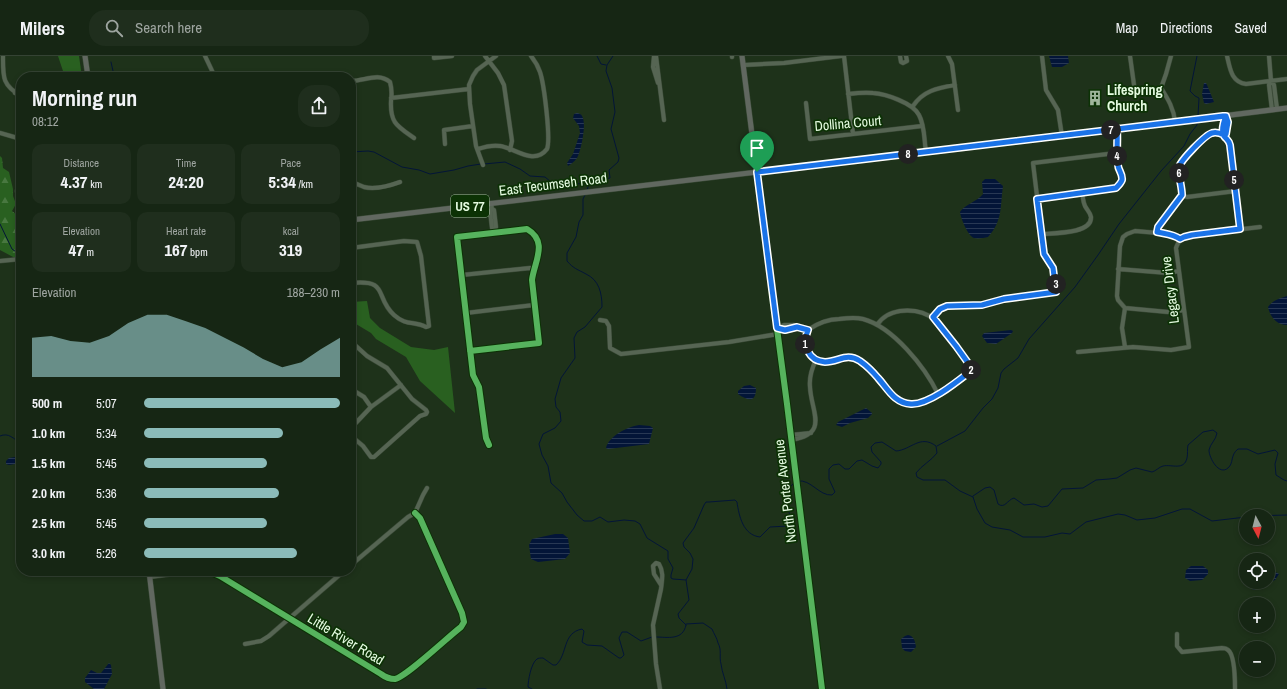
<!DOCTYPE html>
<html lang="en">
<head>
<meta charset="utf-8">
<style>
  body { margin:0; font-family:"Archivo Narrow",sans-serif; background:#1f2e1d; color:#f1f3f6; height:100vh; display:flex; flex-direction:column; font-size:15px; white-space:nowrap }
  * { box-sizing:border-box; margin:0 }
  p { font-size:13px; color:#9ea5a0 }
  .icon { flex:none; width:22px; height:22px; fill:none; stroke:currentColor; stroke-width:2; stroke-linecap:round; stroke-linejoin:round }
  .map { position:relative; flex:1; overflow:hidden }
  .sheet { position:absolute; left:16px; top:16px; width:340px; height:504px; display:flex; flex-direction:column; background:#162614; border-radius:16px; box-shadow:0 2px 6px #0003,0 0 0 1px #354334 }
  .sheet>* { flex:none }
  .needle { width:26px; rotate:173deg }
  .buttons { position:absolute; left:1239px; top:453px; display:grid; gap:8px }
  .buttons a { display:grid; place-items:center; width:36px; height:36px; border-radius:50%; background:#162614; box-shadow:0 2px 6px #0003,0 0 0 1px #354334; font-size:20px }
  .pin { position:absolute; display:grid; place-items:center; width:34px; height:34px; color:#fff; margin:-41px -17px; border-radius:50% 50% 50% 0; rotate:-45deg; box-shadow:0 0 4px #0007 }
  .pin .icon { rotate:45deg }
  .km { position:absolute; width:20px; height:20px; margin:-10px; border-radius:50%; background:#222; color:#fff; font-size:11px; line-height:20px; text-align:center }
  .round { display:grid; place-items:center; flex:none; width:42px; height:42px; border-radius:16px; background:#1f2e1d }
  .overview { display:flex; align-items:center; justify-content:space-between; height:68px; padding:0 16px }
  h1 { font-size:22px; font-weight:700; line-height:30px }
  .stats { display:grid; grid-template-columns:repeat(3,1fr); gap:6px; height:68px; padding:4px 16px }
  .stats div { display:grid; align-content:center; border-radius:10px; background:#1f2e1d; text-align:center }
  .stats b { font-size:17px; font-weight:700 }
  .stats small { font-size:11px; font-weight:400 }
  .stats p { font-size:11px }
  .chart { height:112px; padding:8px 16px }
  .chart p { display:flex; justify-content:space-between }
  .chart svg { width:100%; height:72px; margin-top:4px; fill:#8bbbb9; opacity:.7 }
  ul { padding:0 16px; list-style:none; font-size:13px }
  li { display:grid; grid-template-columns:64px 48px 1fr; align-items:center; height:30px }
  li i { height:10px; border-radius:5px; background:#8bbbb9 }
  header { display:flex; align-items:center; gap:24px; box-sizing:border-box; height:56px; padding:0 20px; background:#162614; border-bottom:1px solid #354334 }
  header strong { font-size:19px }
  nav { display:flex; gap:22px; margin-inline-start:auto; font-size:14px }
  .search { width:280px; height:36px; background:#1f2e1d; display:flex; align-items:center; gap:10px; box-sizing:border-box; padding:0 14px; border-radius:16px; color:#9ea5a0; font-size:15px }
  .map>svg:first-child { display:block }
  .forest { fill:url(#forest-firs) }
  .green { fill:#296020 }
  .water { fill:url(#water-rules) }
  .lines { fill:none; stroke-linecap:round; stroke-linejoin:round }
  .stream { stroke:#031538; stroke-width:1 }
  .minor-casing { stroke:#3a4a37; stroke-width:5 }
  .major-casing { stroke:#3a4a37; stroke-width:6 }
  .minor { stroke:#566553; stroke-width:4 }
  .major { stroke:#616860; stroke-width:5 }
  .cycleway-casing { stroke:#0c3205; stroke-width:8 }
  .cycleway { stroke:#56b35d; stroke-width:6 }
  .route-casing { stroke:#fff; stroke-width:8 }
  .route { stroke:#1a73e8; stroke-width:5 }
  .labels { text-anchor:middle; stroke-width:3.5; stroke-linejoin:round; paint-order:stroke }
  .shield { fill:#0c3205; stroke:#a4bf9f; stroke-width:1 }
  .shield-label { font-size:13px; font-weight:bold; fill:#e5fbe1 }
  .poi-label { font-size:14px; font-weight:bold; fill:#e5fbe1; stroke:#0c3205; text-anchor:start }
  .street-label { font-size:14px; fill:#e5fbe1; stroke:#0c3205 }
</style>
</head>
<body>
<header>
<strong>Milers</strong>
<div class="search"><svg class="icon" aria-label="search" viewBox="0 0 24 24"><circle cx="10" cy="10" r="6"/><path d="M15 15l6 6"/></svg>Search here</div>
<nav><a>Map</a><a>Directions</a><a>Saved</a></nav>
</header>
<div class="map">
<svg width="1287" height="633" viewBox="0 0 1287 633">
  <defs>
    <pattern id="forest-firs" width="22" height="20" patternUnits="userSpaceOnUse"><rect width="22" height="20" fill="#296020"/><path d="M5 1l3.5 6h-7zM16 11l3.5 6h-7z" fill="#487840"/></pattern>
    <pattern id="water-rules" width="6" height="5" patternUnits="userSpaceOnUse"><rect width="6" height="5" fill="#031538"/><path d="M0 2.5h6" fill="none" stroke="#283854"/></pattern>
  </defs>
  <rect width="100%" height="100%" fill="#1e321a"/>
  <path class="forest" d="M0,100L2,102L3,112L9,116L13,133V140L16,148L12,155L18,160L16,170L21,176V200L15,202L0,194Z"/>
  <path class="green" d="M58,0H79L82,21H65Z
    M367,245L370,262L380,272L411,291L434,294L448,291L455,357L420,325L406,301L376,283L371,277L356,268H351V246Z"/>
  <path class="water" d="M1049,0H1068L1069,7L1062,11H1052Z
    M1204,27H1206L1207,29L1214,46L1206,48L1204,47L1202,38Z
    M577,57C580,58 581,58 582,60C587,67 581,95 577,102C574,106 571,108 568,110L567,107L573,98L580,77L579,70L573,62L574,58Z
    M985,123H995L1003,130C1000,150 1003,165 988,181C984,182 978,183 974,182C968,180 961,163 960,156C965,148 977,146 983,138L982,126Z
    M1287,240V269C1276,269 1270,260 1268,251C1272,245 1280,242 1287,240Z
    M1011,274L1013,275L1012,277L996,288L987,287L982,280L984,277Z
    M750,329L756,332C756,347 748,345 738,338V335L744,330Z
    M866,352L872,357V358L868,362L850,367L842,371L836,369L838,366Z
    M639,369L650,370L653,372L649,388L608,393L606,392C609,380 627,371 639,369Z
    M21,400V407L9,409L6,408V405L9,402Z
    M555,478H563L568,482L570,497L565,503L538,506L531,503L529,489L532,483Z
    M1191,510H1203L1208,514V518L1202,524L1190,525L1185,522L1186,514Z
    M1268,512L1279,518L1275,524L1256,533L1254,534L1251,532V526H1268Z
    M908,579C914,580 915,585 916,591L911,596L905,595L902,592L901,583L905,580Z
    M109,607L111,609L112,618L104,633H94L85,626V622L91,614L97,617H101Z"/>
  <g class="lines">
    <path class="stream" d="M597,0L601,8L606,9
      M1197,0L1190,35L1195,40L1199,42L1198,60
      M111,6L113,15L116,21
      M351,96L368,95L374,96L402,111L419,114L430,118L454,114L468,110L481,108
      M484,108L505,106L520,113L530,120L545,121L551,126L555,132L610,122L609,114L618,106L619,102L611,73L615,56L612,32L606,15L607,9L613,0
      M587,134L590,125
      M585,139L583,143V159L579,166L576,181L567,197V205C574,213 577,213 586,218C599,224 602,237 602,251L585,271L577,276L574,282L575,302L561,322L555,343L556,351L560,356L561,365L555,372L543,378L539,388L542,399L548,410L551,427L562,437L567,446L577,459L584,465H592L600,461L608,466L624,464L635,465L640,468L647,482L668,495V503L673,512L671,519V522L673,523L686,524
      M0,168L12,193L19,198
      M21,208L19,214L21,218
      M0,380C9,376 13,383 21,387
      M937,390L965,375L983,352L992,343L998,332L1001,317L1004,313L1018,302L1029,283L1075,231L1098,199L1119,168L1161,115L1184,90L1190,78L1197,69V66
      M798,425C811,423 819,440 832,439L835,436L829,423V413L833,409L839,408L845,413H849L857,405L862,404L872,410L878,412L881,408V406L872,396L871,391L875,387L882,386L896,395C911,394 920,378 936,390L937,397C931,405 922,409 916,417L917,421L923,424H945L960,435L973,441
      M973,440L985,432L990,431L994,434L998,448C1005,453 1007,444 1014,442L1024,449L1034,448L1042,451L1048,450L1062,433L1083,432L1096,424L1109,423L1117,422L1130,414L1136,412L1152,416C1156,415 1159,411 1163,410C1172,408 1184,415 1187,402C1188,398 1187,393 1188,389L1203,376L1213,374L1217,377C1216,384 1210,388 1209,394C1209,402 1219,420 1228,412C1234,407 1230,399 1238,393H1247L1258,398L1275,394L1278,397L1275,408L1276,419L1284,424L1287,425
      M973,441L977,453L985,467L992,471L1010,474L1023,481H1045L1062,477L1070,478L1086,466L1118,458L1125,459L1137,464L1155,462L1182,453H1190L1212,465L1246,461
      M1249,460L1287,459
      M686,568L703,567L712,573C714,578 717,582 718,587C722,594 719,601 721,608C722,617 726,624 727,633
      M686,569L679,562L678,558L689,544L686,524L692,513L693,503L690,497L684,491L683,487L694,472L704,449L706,446H709L735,444L737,446C739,460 743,479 760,481L770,471L788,470L792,466L788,453L789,432L795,426
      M656,581C667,581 683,585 686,569
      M477,633H486
      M532,633L528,631C528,625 531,607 537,603C538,602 541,602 543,602L553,609H556C568,598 562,577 582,573L584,575L582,586L587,589L602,590L619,602H621L624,599L619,582L622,576H627L641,585L652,581"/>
    <defs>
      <path id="minor" d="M3,0C3,21 2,29 21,40
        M205,0L215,21
        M434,0V2L452,0
        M485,0L498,17L504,29L512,85L510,94
        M654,0L653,11L658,27
        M656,0L664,64
        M732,0V1
        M844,0L853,78
        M900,0L901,6L903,7L907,5L906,0
        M948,0L952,8L958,54
        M1042,0L1046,34L1058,54L1062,80
        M1130,0L1135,36C1144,40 1152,35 1161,32
        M1227,0C1230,12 1231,26 1246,28L1287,23
        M1269,0L1271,25L1274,29L1277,53
        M744,9L784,7L841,0
        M32,21L43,18L51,19
        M351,25C365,25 378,16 390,26C392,33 392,38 391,45C390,67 397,70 414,82
        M1271,25L1269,29L1272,54
        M1161,32C1168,43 1174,53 1175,66
        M1161,32L1166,18L1171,0
        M15,37L21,28
        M848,38C856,37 865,36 873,37C886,38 913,47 919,59C925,70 924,84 926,96
        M391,42L469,33
        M806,47L810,83L922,70
        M913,50C923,35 937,32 955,29
        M1226,59L1228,66L1226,78L1224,79L1223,66Z
        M0,77L21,83
        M21,83L20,103L21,118L17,135L21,152
        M445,88L444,74L473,70
        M478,93C484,91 493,89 500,90C515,92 534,110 547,93C551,83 544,28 540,16C538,10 535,5 531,0
        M351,105L353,126
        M483,109L476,90L470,48L469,29L473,20L477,14L496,0
        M351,126C355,127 359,129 364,131C375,134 389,130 400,126
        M1182,139L1187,141L1236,135
        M1037,143L1116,132C1118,130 1121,127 1122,124C1123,118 1118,114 1118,109C1116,97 1118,85 1117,73
        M491,147L492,153L490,155L492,172L495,176
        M492,153L494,154L496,171L495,174
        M1157,177L1158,171L1182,139L1179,115L1181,107L1206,80L1211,77H1220L1229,85L1230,89L1240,173
        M1042,178C1054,177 1092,178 1091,161C1090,156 1087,154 1085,150C1083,146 1083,141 1082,137
        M351,192L404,185L417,186L421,200L429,270L426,271C415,265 406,270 394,259C374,241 390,223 351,227
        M0,205L21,203
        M1118,213L1168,217L1179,215
        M462,219L530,212L535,213
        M772,235L787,348L822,633
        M1125,252L1118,244L1117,240L1120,190L1123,181L1127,178L1135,175L1170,178L1180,183
        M1125,252L1168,256L1184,254
        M1125,252L1122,272L1125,291
        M466,257L534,249
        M933,261L941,253L947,250L982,249L1004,243L1056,236L1053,212L1044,198L1033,107L1116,97
        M600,264L606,265L609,270L610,292L621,298L729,286L778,278
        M784,269H794L797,271L785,273L777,272Z
        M797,271L808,274C802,288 808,305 825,306C839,306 846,296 860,305C867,310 873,316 878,322C888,333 894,347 911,348C929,349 957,325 972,314L971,311C950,285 941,250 900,255C890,257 883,260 877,269
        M808,274C818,267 827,263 839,263C847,262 855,261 863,263C893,271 925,311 938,338
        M351,287L356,290L367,300L387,312L412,343L426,354L427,356L426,358L420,360L374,401H371L363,390L351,380
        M470,295L539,287L532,224C534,206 549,186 527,173L457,181L473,319L479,331L486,382L489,389
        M1078,296L1133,291L1171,294L1189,291L1176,192C1179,183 1183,181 1192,179L1260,171
        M351,333L364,341L371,351
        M351,372L371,351L401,329
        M791,379L811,377
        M791,384C830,378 811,356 810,331C809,321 812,312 816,304
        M415,457L423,439L427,432
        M351,509L408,461L415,457
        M209,515L220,520L381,618C385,621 390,623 395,623C406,621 449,580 461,571L464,566L462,557L420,462L415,457
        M150,521L196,515
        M1177,578V590L1182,596L1222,592C1224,592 1226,592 1228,594C1235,599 1235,624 1235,633
        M245,588L261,585L269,580L344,515
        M660,633L656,608L653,569L661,533C662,524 664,516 659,508L656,507L653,510L654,518L661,529"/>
      <path id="major" d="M85,0L88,21
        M742,0L772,235
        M351,164L1062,80L1287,52
        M149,515L163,633"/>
    </defs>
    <use href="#minor" class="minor-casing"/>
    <use href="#major" class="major-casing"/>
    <use href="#minor" class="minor"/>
    <use href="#major" class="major"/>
    <defs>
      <path id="cycleway" d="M772,235L787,348L822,633
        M470,295L539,287L532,224C534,206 549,186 527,173L457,181L473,319L479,331L486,382L489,389
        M209,515L220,520L381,618C385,621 390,623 395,623C406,621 449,580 461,571L464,566L462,557L420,462L415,457"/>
    </defs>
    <use href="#cycleway" class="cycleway-casing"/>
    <use href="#cycleway" class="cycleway"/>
  </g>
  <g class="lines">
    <defs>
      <path id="route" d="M757,116L777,272L785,274L797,271L808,274C802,288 808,305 825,306C839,306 846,296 860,305C867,310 873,316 878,322C888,333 894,347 911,348C929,349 958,325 972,314L971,311L956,290L933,261L940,253L947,250L982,249L1004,243L1056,236L1053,212L1044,198L1037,143L1116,132C1118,130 1121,127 1122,124C1123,118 1118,114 1118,109C1116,97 1118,85 1117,73L1223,60H1226C1224,65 1221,75 1224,80C1227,84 1229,84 1230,89L1240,173L1192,179L1184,181L1180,183C1173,178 1166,178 1157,176L1158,171L1182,139C1182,130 1178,120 1179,111C1181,104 1205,79 1212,77C1216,76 1220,77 1224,79L1226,78L1228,66L1226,60L757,116"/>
    </defs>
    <use href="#route" class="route-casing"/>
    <use href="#route" class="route"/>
  </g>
  <defs>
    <symbol id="building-bare" viewBox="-9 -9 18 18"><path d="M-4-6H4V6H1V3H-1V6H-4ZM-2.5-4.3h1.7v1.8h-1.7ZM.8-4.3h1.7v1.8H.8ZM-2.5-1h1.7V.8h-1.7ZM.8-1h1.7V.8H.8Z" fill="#9fb59b" stroke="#0c3205" stroke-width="2.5" paint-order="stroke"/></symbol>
  </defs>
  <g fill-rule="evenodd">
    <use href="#building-bare" x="1084" y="31" width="22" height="22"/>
  </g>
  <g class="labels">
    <rect class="shield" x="451" y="139" width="38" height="22" rx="3"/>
    <g class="shield-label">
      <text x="470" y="155">US 77</text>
    </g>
    <g class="poi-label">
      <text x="1107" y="39">Lifespring<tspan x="1107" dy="16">Church</tspan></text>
    </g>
    <g class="street-label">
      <text transform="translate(848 67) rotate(-5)" y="5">Dollina Court</text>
      <text transform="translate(553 128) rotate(-7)" y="5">East Tecumseh Road</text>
      <text transform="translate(1170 234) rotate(-97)" y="5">Legacy Drive</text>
      <text transform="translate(785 435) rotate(-97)" y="5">North Porter Avenue</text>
      <text transform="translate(346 583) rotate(31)" y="5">Little River Road</text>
    </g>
  </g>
</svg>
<div class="buttons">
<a><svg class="needle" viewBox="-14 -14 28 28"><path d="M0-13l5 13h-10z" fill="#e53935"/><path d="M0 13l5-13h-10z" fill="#9ea5a0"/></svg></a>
<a><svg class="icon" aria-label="locate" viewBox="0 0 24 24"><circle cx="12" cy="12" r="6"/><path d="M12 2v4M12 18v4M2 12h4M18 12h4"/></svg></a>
<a>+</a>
<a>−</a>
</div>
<div class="pin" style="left:757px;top:116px;background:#1e9e55"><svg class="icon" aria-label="arrive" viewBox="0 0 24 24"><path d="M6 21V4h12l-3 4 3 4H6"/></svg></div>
<b class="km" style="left:805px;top:288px">1</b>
<b class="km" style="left:971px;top:314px">2</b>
<b class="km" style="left:1056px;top:228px">3</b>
<b class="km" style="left:1117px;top:100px">4</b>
<b class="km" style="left:1234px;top:124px">5</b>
<b class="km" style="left:1179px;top:117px">6</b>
<b class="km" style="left:1111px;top:74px">7</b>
<b class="km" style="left:908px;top:98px">8</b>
<section class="sheet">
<div class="overview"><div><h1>Morning run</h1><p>08:12</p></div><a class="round"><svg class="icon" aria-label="share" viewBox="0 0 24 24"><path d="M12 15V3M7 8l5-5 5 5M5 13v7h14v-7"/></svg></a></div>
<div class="stats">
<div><p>Distance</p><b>4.37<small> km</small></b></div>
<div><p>Time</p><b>24:20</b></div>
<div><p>Pace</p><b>5:34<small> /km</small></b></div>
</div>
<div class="stats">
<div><p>Elevation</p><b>47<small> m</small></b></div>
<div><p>Heart rate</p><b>167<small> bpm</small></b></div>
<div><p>kcal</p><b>319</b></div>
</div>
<div class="chart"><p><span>Elevation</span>188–230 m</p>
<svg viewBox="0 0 160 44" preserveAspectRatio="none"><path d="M0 44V20L10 19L20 22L30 23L40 19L50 11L60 6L70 6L80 10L90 14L100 20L110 26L120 33L130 38L140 35L150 27L160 20V44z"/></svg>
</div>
<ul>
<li><b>500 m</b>5:07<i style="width:100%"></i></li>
<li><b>1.0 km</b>5:34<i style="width:71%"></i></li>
<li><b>1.5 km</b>5:45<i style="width:63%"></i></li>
<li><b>2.0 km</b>5:36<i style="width:69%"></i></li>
<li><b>2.5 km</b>5:45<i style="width:63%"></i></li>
<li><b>3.0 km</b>5:26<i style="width:78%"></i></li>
</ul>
</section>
</div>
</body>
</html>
